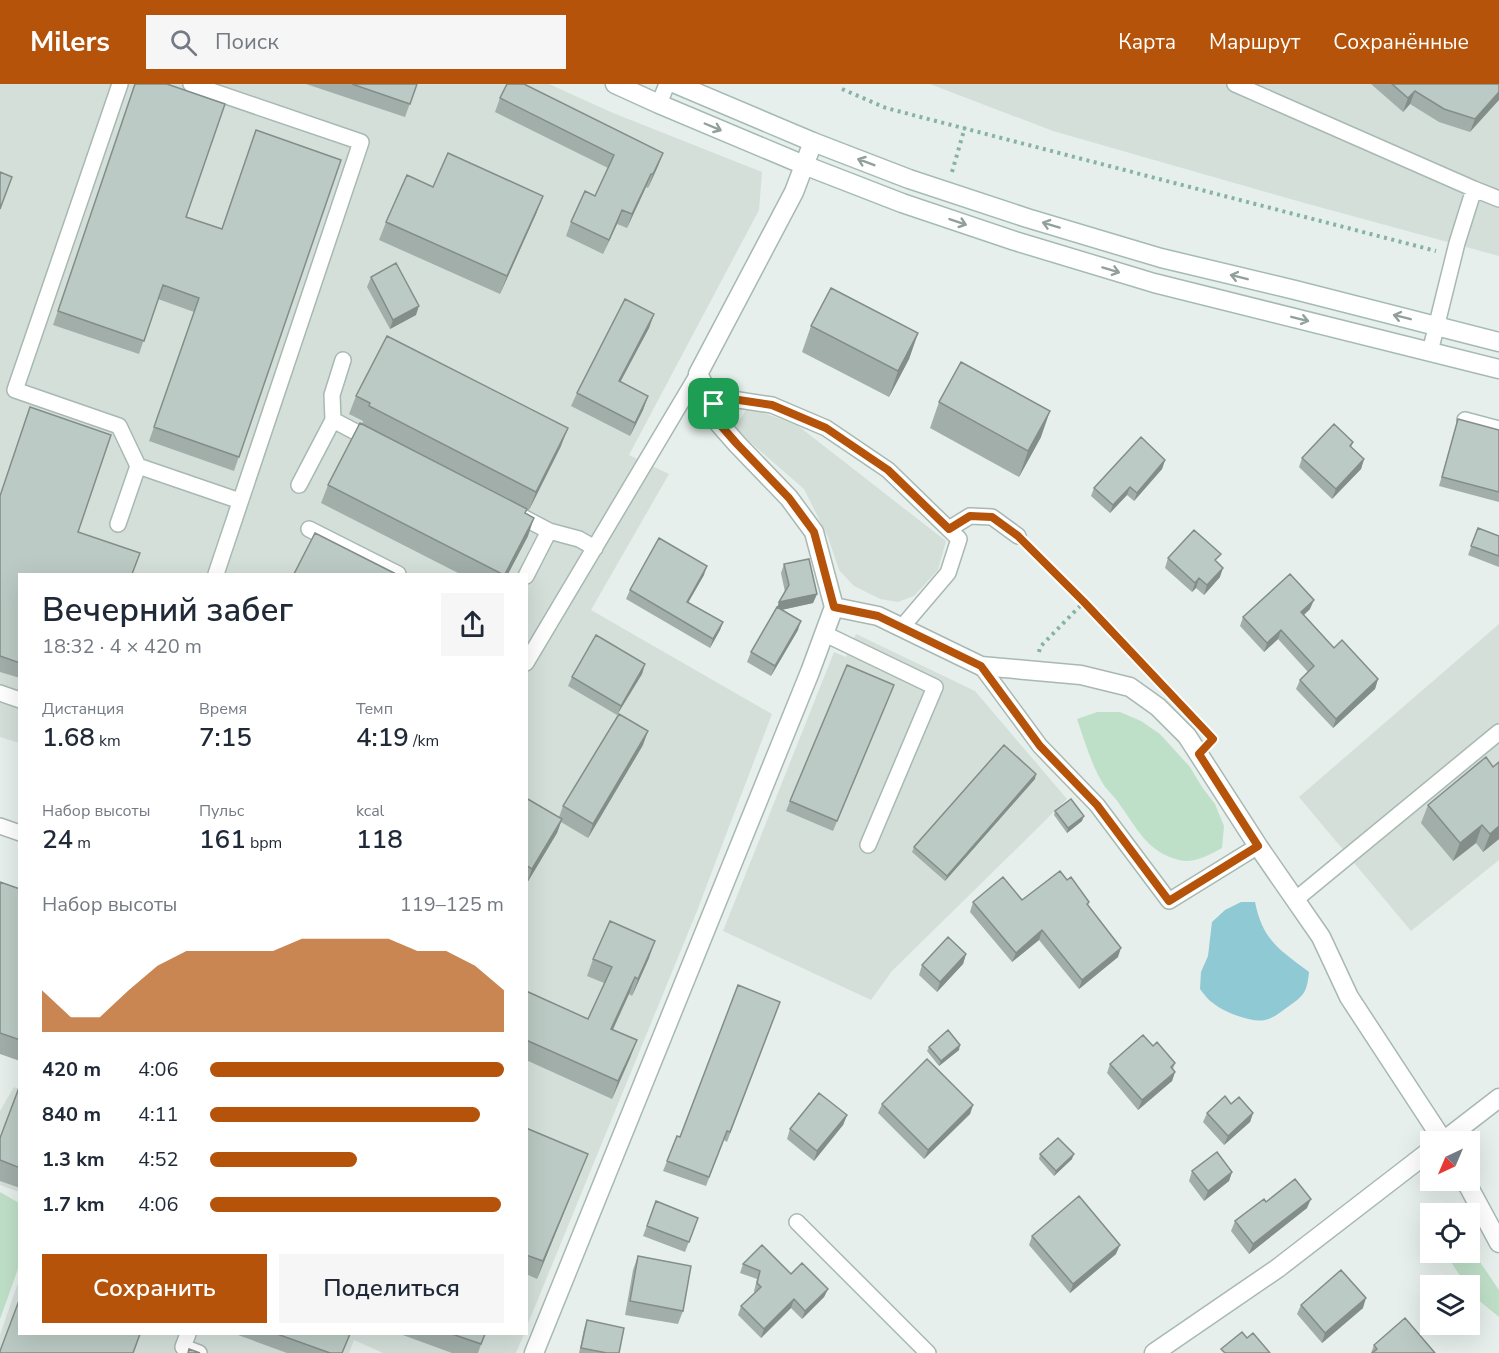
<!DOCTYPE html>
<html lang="ru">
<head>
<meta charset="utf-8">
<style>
  body { margin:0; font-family:"Nunito Sans",sans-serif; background:#f6f6f7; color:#1f2937; height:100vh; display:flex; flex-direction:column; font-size:22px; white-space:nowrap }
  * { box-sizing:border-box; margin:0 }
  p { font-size:20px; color:#747a83 }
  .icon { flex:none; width:33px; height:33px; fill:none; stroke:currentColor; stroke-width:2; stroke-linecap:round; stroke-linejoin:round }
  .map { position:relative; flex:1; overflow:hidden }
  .panel { position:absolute; left:18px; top:489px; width:510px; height:762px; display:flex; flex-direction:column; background:#fff; border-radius:0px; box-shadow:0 6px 24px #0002 }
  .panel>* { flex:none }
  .needle { width:39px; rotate:224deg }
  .buttons { position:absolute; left:1420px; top:1047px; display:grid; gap:12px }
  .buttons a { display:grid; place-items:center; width:60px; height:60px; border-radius:0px; background:#fff; box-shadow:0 6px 24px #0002; font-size:30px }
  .pin { position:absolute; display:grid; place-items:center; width:51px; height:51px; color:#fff; margin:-26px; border-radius:12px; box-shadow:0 3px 9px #0006 }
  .round { display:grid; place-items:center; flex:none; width:63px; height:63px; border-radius:0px; background:#f6f6f7 }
  .headline { display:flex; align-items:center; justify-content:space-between; height:102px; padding:0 24px }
  h1 { font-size:33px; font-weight:600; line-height:45px }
  .stats { display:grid; grid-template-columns:repeat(3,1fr); gap:9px; height:102px; padding:6px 24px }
  .stats div { display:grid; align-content:center }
  .stats b { font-size:26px; font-weight:600 }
  .stats small { font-size:16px; font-weight:400 }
  .stats p { font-size:16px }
  .chart { height:168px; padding:12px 24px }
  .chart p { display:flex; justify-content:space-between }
  .chart svg { width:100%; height:108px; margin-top:6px; fill:#b45309; opacity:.7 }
  .cta { display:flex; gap:12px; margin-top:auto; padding:12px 24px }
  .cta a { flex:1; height:69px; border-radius:0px; background:#b45309; color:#fff; font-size:24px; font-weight:600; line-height:69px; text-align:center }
  .cta a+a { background:#f6f6f7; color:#1f2937 }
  ul { padding:0 24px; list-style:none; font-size:20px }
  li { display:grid; grid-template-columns:96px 72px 1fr; align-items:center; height:45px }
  li i { height:15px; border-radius:8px; background:#b45309 }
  header { display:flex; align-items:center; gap:36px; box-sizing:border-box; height:84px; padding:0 30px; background:#b45309; color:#fff }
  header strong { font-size:28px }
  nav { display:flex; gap:33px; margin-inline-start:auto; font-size:21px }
  .search { width:420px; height:54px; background:#f6f6f7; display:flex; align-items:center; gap:15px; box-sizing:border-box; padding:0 21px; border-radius:0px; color:#747a83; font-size:22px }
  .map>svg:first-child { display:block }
  .built { fill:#d4dfda }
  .green { fill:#bfe0c8 }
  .water { fill:#8ec9d4 }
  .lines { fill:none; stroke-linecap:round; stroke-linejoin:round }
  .lane-casing { stroke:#a8b8b2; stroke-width:18 }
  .street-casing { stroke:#a8b8b2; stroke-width:21 }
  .secondary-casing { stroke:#a4bbb3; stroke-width:21 }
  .path { stroke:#86b3a5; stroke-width:4; stroke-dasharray:3 4.5; stroke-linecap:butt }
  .lane { stroke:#fff; stroke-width:15 }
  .street { stroke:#fff; stroke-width:18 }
  .secondary { stroke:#fff; stroke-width:18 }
  .wall { fill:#a1aea9 }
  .shaded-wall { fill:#838d89 }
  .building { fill:#bbcac4; stroke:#838d89; stroke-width:1.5 }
  .oneway { stroke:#92a09c }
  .route-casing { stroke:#fff; stroke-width:12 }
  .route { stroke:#b45309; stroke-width:8 }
</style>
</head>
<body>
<header>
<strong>Milers</strong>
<div class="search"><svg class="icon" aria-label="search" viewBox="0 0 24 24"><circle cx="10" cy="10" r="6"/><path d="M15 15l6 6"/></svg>Поиск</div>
<nav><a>Карта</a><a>Маршрут</a><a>Сохранённые</a></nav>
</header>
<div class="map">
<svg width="1499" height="1269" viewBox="0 0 1499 1269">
  <rect width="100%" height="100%" fill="#e6efeb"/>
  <path class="built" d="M0,0H549L613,29L762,88L759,126L629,371L669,390L591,526L772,630L697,827L527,1242L526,490H20L19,659L0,653Z
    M930,0H1499V172L1301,118L1053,47Z
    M748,323L797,341L946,457L938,486L914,512L898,518L880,515L854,502L839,486L828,453L804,405L734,344Z
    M1499,540V776L1411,847L1299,713Z
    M856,550L975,607L1067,715L892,887L871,916L723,847L834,568L846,573Z
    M14,1003L19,1005V1108L0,1101V1027Z
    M19,1196L20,1250H524L516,1269H383L354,1256L349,1269H0V1251Z"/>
  <path class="green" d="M1097,628H1120L1141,637L1160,650L1190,683L1202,703L1215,720L1224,742L1222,764C1209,771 1193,780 1179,776C1147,768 1137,744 1120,721C1116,714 1110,709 1105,703C1092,683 1085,658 1077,635Z
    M0,1108L19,1119V1182L0,1235Z
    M1478,1175L1499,1206V1233L1471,1210L1470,1202L1466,1201L1451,1178Z"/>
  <path class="water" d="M1241,818H1255C1263,857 1279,865 1309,888C1307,907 1305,911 1289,922C1282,927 1274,934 1265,936C1252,939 1223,928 1213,919C1208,916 1204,910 1200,905L1201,888L1208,872L1212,838L1225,826Z"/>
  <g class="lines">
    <defs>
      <path id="lane" d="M120,0L15,306L119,342L138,382L240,417
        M191,0L361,58L216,490
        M1235,0L1474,105L1499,115
        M659,20L667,0
        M1430,268L1457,159L1474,105
        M714,320L732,315L772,321L826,344L888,386L959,455L948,489L902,543
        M333,336L332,311L343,276
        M1465,336L1499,345
        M299,401L333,336L373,357
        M515,429L549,447
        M118,440L138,382
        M309,445L398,490
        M949,445L970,432L992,433L1018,452
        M526,492L549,447L579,455L595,464
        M825,550L935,603L868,761
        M526,579L698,290
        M981,582L1040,662L1097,721L1169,817L1258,762
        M0,609L20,616
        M0,742L20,749
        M1295,816L1499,648
        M797,1138L928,1269
        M188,1250L183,1263L199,1269"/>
      <path id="street" d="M813,58L794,108L698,290L714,320L716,336L737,360L789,414L814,448L834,523
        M1442,1058L1499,1014
        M1465,1096L1499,1159
        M534,1269L810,588L834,523L878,532L981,582L1081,591L1130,603L1158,623L1187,652L1258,762L1321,853L1349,913L1444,1058
        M1154,1269L1278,1184L1431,1066"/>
      <path id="secondary" d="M615,0L659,20L804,81L902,119L1015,157L1154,199L1499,285
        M676,0L813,58L909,95L1027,134L1161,174L1295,206L1499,258"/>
    </defs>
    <use href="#lane" class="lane-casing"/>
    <use href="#street" class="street-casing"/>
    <use href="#secondary" class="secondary-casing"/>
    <path class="path" d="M842,5L886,24L1436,167
      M952,88L965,43
      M1032,465L1153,591
      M1039,568L1040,563L1084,518"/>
    <use href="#lane" class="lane"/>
    <use href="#street" class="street"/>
    <use href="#secondary" class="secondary"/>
  </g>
  <path class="wall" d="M135,0L186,133L222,145L341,76L234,387L149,357L194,228L158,215L139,270L53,241Z
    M306,0H417L405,33Z
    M1371,0H1499L1470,48L1439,38L1410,20L1403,28Z
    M500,14L663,69L658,82L648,104L646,103L627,144L617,140L603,170L566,152L571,138L595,112L608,84L495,28Z
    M433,103L543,112L536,130L500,210L379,156L386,138Z
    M371,193L416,231L390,245L367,203Z
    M654,230L649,244L620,297L648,312L643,326L630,352L571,322L577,309Z
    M811,242L918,249L909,275L889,313L802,268Z
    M356,312L561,362L529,426L362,340L363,337L349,330Z
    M939,318L1041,353L1019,393L930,344Z
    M1458,335L1499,346V418L1439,402Z
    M1353,358L1351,363L1364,375L1361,385L1332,415L1299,383L1302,374Z
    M1165,376L1162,385L1134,417L1127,411L1110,429L1091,412L1094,404Z
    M328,401L527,425L525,429L528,452L508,490H460L321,419Z
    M0,411L78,448L20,490V594L0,588Z
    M1478,444L1499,452V483L1468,471Z
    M1168,474L1218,479L1220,493L1204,511L1196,504L1192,508L1165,484Z
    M784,480L817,510L813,519L782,526L798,546L771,592L747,578L751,568L777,523L785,508L781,489Z
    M704,491L688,518L723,538L720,546L710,564L626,515L630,506Z
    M1310,525L1304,531L1334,564L1378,595L1375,605L1333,644L1296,605L1300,596L1308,588L1278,555L1264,568L1240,542L1243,533Z
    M645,580L642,590L617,631L568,602L572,593Z
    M890,611L833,747L786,727L790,717Z
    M643,661L588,754L561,738L557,749L527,799L526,798V714L559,733L563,722Z
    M1486,673L1499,755L1483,768L1476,759L1453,777L1421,739L1428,721Z
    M1035,695L945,797L912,768L914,763Z
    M1055,727L1082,737L1067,749L1054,731Z
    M1067,796L1089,818L1088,822L1118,873L1079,905L1039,856L1012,878L970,828L973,818L1022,816Z
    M0,798L20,805V977L0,970Z
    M966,870L963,880L937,908L919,891L922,881Z
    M649,874L632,912L629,910L613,946L637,956L630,974L612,1015L526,976V907L588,935L604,899L587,892L593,875Z
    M780,918L727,1058L724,1056L706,1102L663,1087L677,1052L680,1053Z
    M1153,962L1175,979L1173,985L1175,988L1172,997L1138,1026L1107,989L1110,980Z
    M929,963L959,966L939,982L927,967Z
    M20,1001V1104L0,1097V1054Z
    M882,1020L973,1021L970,1030L924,1075L878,1029Z
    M1231,1020L1253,1029L1250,1038L1224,1061L1203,1038L1207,1029Z
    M847,1031L843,1041L814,1077L787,1055L790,1045Z
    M526,1044L588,1070L537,1195L526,1190Z
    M1040,1070L1072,1075L1054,1092L1039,1075Z
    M1192,1087L1232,1088L1229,1097L1204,1117L1189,1097Z
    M656,1117L698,1134L685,1168L643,1152Z
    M1266,1118L1307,1124L1249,1170L1231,1147L1235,1137Z
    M1032,1152L1116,1170L1070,1209L1029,1161Z
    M638,1172L683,1227L678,1240L625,1231L633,1186Z
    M743,1180L791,1190L828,1205L824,1213L802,1235L791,1224L761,1254L738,1231L741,1222L755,1209L754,1207L757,1195L740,1189Z
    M1301,1221L1363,1224L1322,1259L1297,1230Z
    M587,1236L619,1269H579L584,1245Z
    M239,1250H350L342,1269H287L238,1251Z
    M400,1250H485L478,1269H452Z
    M1374,1261L1435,1269H1371Z"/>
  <path class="shaded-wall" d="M1415,7L1410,20L1403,28L1408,14Z
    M1499,8V16L1470,48L1475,35Z
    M663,69L658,82L648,104L653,90Z
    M651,90L646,103L627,144L632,130Z
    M543,112L536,130L500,210L507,192Z
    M622,126L617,140L603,170L609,156Z
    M419,222L416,231L390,245L393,236Z
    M654,230L649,244L614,310L619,297Z
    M918,249L909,275L889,313L898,287Z
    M648,312L643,326L630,352L635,339Z
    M1050,327L1041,353L1019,393L1028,367Z
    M568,344L561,362L529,426L536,408Z
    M1364,375L1361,385L1332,415L1336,405Z
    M1165,376L1162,385L1134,417L1137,409Z
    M1130,403L1127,411L1110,429L1113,421Z
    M534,434L528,452L508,490H505Z
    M707,482L704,491L684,526L687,518Z
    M1223,484L1220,493L1204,511L1207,501Z
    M1199,494L1196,504L1192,508L1195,499Z
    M817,510L813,519L776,527L779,518Z
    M1314,516L1310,525L1297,537L1301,528Z
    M801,537L798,546L771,592L775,582Z
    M723,538L720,546L710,564L713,555Z
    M1281,546L1278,555L1264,568L1267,559Z
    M645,580L642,590L617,631L621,622Z
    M1378,595L1375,605L1333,644L1336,635Z
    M648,647L643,661L588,754L593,740Z
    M1036,690L1035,695L945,797L947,792Z
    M1084,732L1082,737L1067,749L1068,744Z
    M562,735L557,749L527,799L532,785Z
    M1482,741L1476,759L1453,777L1460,759Z
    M1499,742V755L1483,768L1490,750Z
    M1042,846L1039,856L1012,878L1016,869Z
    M655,857L649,874L632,912L638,895Z
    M1121,864L1118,873L1079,905L1082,896Z
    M966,870L963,880L937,908L940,898Z
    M635,893L629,910L605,962L611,945Z
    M637,956L630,974L612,1015L618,997Z
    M960,961L959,966L939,982L941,977Z
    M1175,988L1172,997L1138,1026L1142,1016Z
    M973,1021L970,1030L924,1075L928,1066Z
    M1253,1029L1250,1038L1224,1061L1228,1052Z
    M847,1031L843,1041L814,1077L817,1067Z
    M588,1070L581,1087L537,1195L543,1177Z
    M1074,1070L1072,1075L1054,1092L1056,1087Z
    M1232,1088L1229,1097L1204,1117L1208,1107Z
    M1311,1115L1307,1124L1249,1170L1253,1160Z
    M1120,1161L1116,1170L1070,1209L1073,1200Z
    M828,1205L824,1213L802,1235L805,1227Z
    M1366,1214L1363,1224L1322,1259L1325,1249Z
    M794,1215L791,1224L761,1254L764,1245Z"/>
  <path class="building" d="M135,0H167L225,20L186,133L222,145L256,46L341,76L239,373L154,343L199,214L163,201L144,257L58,227Z
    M352,0H417L410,20Z
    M507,0H524L663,69L653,90H651L632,130L622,126L609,156L571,138L585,107L595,112L614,71L500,14Z
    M1392,0H1499V8L1475,35L1444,25L1415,7L1408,14Z
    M448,69L543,112L507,192L386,138L407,91L433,103Z
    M0,88L12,93L0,125Z
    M396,179L419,222L393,236L371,193Z
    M831,204L918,249L898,287L811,242Z
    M625,215L654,230L619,297L648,312L635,339L577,309Z
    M387,252L568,344L536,408L369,322L370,319L356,312Z
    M961,278L1050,327L1028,367L939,318Z
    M30,323L111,351L78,448L140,469L132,490H20V579L0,572V412Z
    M1458,335L1499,346V408L1442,393Z
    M360,339L527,425L525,429L534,434L505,490H502L328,401Z
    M1334,340L1353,358L1350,362L1364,375L1336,405L1302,374Z
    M1141,353L1165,376L1137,409L1130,403L1113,421L1094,404Z
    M1478,444L1499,452V472L1471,462Z
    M1194,446L1221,470L1215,476L1223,484L1207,501L1199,494L1195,499L1168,474Z
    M315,449L396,490H294Z
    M659,454L707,482L687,518L723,538L713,555L630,506Z
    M809,475L817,510L779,518L789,501L784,480Z
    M1290,490L1314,516L1301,528L1334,564L1342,556L1378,595L1336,635L1300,596L1314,582L1281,546L1267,559L1243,533Z
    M777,523L801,537L775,582L751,568Z
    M596,551L645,580L621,622L572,593Z
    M847,581L894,601L837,737L790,717Z
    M619,630L648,647L593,740L563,722Z
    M1004,661L1036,690L947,792L914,763Z
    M1486,673L1493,683L1499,678V742L1490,750L1482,741L1460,759L1428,721Z
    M526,714L562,735L532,785L526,781Z
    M1071,715L1084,732L1068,744L1055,727Z
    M1060,787L1067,796L1071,793L1089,818L1087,820L1121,864L1082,896L1042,846L1016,869L973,818L1003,793L1022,816Z
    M0,798L20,805V956L0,949Z
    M610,837L655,857L638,895L635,893L611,945L637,956L618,997L526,956V907L588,935L612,883L593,875Z
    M948,853L966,870L940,898L922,881Z
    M738,901L780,918L730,1048L727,1047L709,1093L667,1077L677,1052L680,1053Z
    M948,946L960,961L941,977L929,963Z
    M1143,951L1153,962L1157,958L1175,979L1171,983L1175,988L1142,1016L1110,980Z
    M927,975L973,1021L928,1066L882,1020Z
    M20,1001V1084L0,1076V1054Z
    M819,1009L847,1031L817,1067L790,1045Z
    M1225,1012L1231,1020L1239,1013L1253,1029L1228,1052L1207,1029Z
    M526,1044L588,1070L543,1177L526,1171Z
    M1058,1054L1074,1070L1056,1087L1040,1070Z
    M1217,1068L1232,1088L1208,1107L1192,1087Z
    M1295,1095L1311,1115L1253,1160L1235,1137L1264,1115L1266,1118Z
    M1079,1112L1120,1161L1073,1200L1032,1152Z
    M656,1117L698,1134L689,1158L647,1142Z
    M762,1161L791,1190L802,1179L828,1205L805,1227L794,1215L764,1245L741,1222L761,1203L757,1199L760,1187L743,1180Z
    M638,1172L691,1182L683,1227L630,1217Z
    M1341,1186L1366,1214L1325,1249L1301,1221Z
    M20,1214V1250H140L133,1269H0V1267Z
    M1405,1234L1435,1269H1372L1377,1265L1374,1261Z
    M587,1236L624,1244L619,1269H607L581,1264Z
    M1242,1248L1247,1254L1253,1249L1270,1269H1225L1221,1265Z
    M277,1250H350L342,1269H330Z
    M452,1250H485L481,1260Z
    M189,1265L200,1269H188Z"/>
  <defs><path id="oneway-shaft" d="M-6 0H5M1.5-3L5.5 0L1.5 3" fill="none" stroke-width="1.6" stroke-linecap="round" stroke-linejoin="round" transform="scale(1.5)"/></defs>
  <g class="oneway">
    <use href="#oneway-shaft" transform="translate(713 43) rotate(23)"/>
    <use href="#oneway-shaft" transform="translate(866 78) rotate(-159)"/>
    <use href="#oneway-shaft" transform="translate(958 138) rotate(19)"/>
    <use href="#oneway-shaft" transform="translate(1051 141) rotate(-163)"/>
    <use href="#oneway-shaft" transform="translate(1111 186) rotate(17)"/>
    <use href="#oneway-shaft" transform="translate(1239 193) rotate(-166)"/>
    <use href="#oneway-shaft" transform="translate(1402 233) rotate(-166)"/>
    <use href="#oneway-shaft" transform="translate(1300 235) rotate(14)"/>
  </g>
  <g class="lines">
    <defs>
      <path id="route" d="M732,315L772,321L826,344L888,386L949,445L970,432L992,433L1018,452L1084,518L1213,655L1199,670L1258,762L1169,817L1097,721L1040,662L981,582L878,532L834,523L814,448L789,414L737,360L716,336L714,320Z"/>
    </defs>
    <use href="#route" class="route-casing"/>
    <use href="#route" class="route"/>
  </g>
</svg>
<div class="buttons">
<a><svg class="needle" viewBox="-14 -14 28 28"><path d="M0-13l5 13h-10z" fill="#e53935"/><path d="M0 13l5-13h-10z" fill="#747a83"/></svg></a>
<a><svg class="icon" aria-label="locate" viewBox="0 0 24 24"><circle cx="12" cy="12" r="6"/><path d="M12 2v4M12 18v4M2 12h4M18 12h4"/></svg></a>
<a><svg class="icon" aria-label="layers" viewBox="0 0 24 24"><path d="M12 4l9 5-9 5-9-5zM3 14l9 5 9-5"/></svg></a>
</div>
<div class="pin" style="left:714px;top:320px;background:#1e9e55"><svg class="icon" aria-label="arrive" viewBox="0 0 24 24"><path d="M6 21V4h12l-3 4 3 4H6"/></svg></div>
<section class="panel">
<div class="headline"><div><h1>Вечерний забег</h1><p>18:32 · 4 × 420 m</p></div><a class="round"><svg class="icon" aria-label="share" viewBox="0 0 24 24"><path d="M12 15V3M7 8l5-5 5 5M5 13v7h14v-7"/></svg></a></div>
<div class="stats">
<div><p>Дистанция</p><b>1.68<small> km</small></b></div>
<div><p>Время</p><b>7:15</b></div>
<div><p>Темп</p><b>4:19<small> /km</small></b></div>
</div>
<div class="stats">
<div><p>Набор высоты</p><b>24<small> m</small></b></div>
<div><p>Пульс</p><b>161<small> bpm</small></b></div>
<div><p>kcal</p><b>118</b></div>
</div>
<div class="chart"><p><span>Набор высоты</span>119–125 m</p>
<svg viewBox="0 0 160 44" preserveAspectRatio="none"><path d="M0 44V27L10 38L20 38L30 27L40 17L50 11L60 11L70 11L80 11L90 6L100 6L110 6L120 6L130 11L140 11L150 17L160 27V44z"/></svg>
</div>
<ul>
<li><b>420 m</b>4:06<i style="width:100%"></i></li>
<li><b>840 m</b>4:11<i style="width:92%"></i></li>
<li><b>1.3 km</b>4:52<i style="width:50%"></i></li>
<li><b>1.7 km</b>4:06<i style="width:99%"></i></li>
</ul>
<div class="cta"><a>Сохранить</a><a>Поделиться</a></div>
</section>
</div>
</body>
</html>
